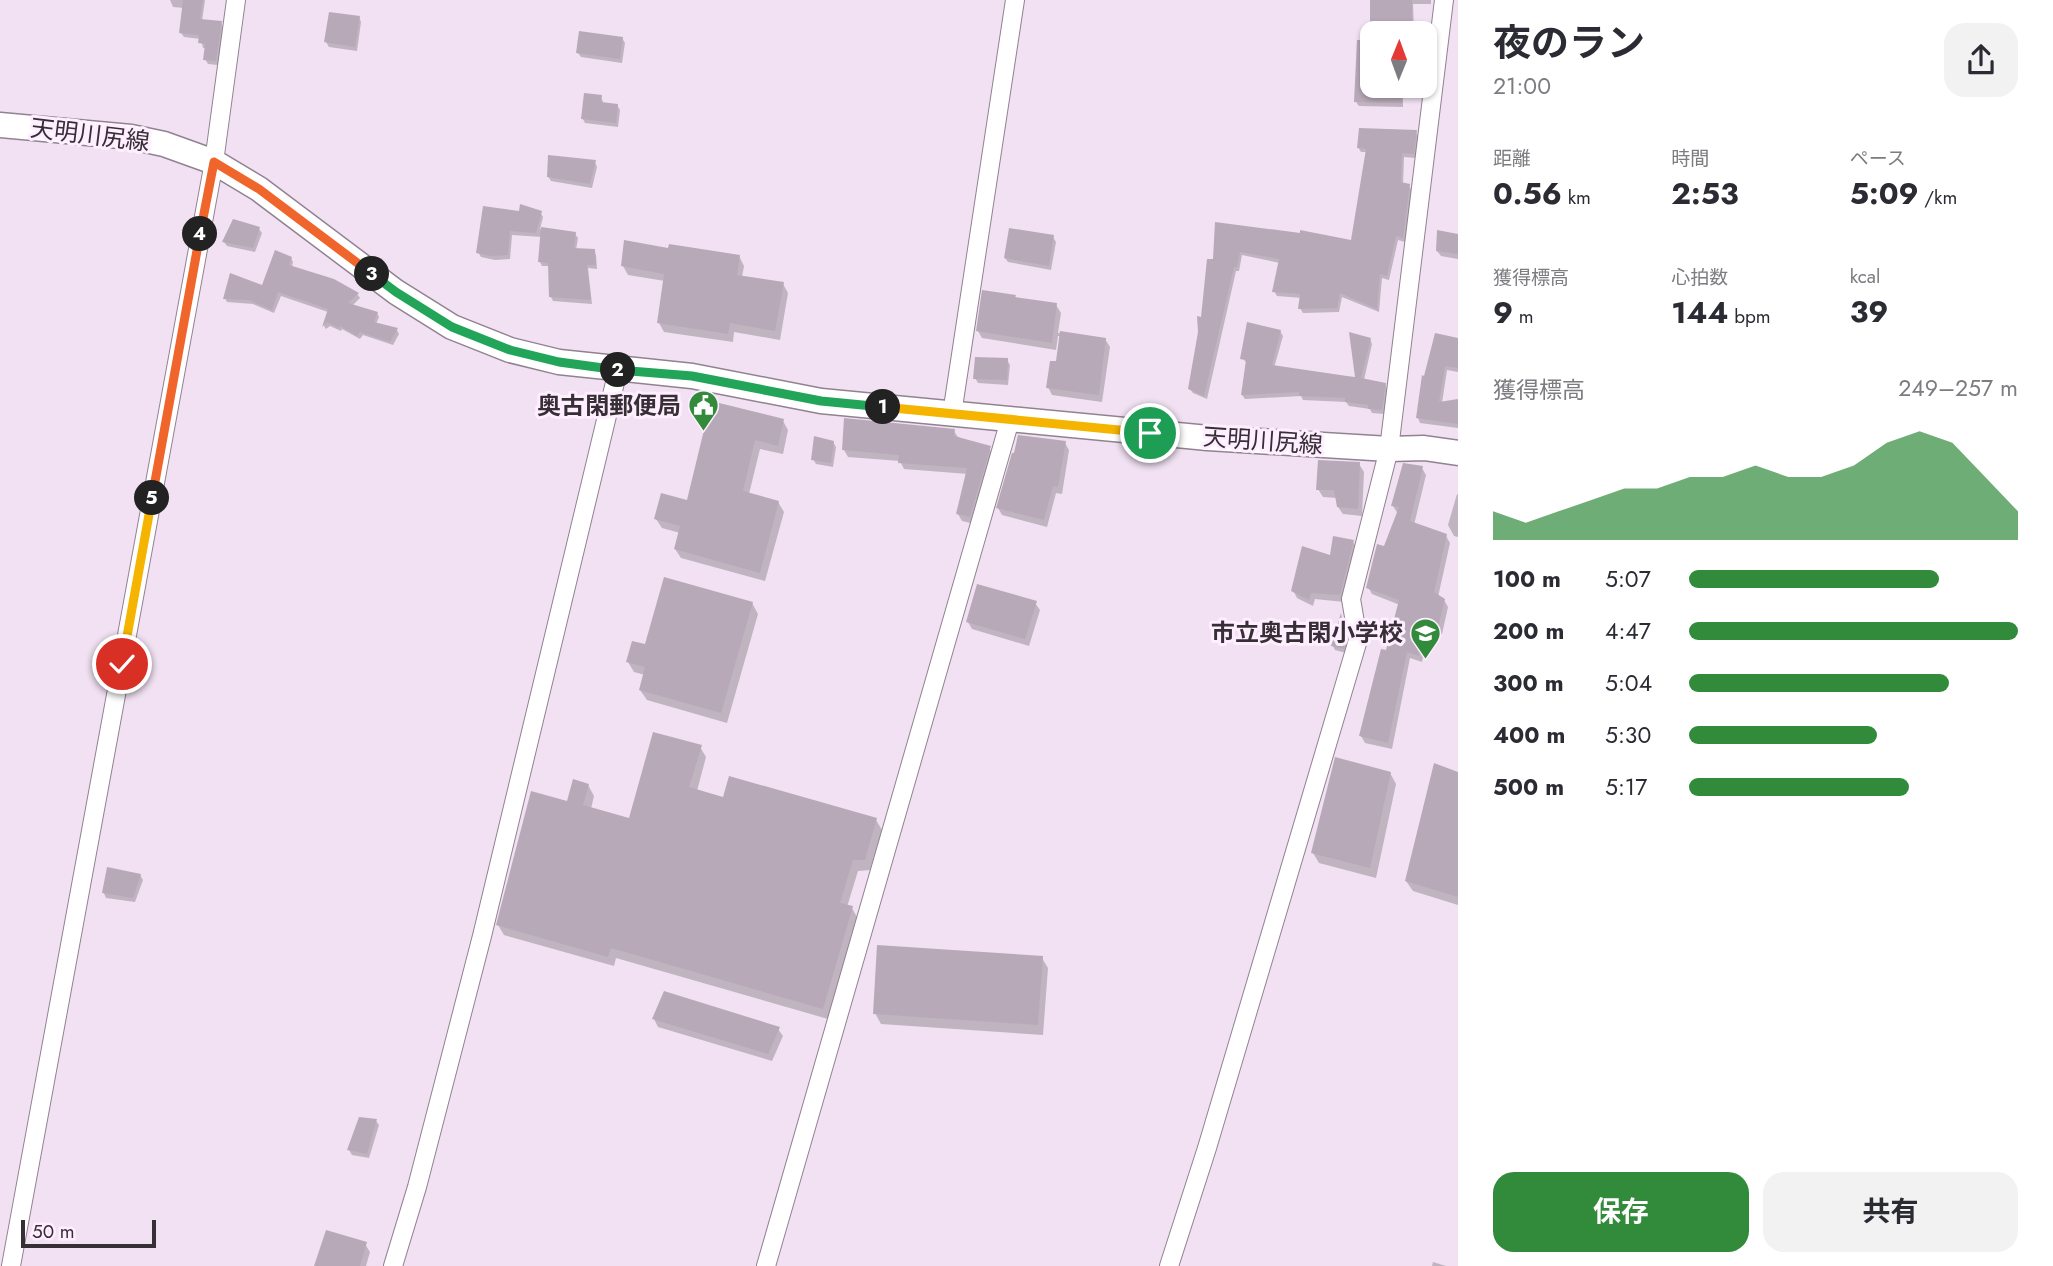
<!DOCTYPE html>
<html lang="ja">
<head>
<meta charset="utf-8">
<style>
  body { margin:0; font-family:Jost,"Noto Sans JP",sans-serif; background:#f2f2f3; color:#2b2b33; height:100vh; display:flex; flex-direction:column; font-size:26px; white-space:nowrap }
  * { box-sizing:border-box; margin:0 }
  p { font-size:23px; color:#7c7c81 }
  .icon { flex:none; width:38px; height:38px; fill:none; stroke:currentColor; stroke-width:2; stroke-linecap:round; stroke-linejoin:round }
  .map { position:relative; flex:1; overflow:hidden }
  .sheet { display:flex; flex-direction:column; background:#fff; width:595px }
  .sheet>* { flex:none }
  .needle { width:46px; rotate:1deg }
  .tools { position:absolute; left:1360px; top:21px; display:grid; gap:14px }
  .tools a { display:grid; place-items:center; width:77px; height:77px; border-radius:14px; background:#fff; box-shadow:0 2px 5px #0004; font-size:35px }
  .scale { position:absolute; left:21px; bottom:18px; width:135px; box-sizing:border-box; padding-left:7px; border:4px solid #363036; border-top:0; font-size:19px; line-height:24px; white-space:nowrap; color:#363036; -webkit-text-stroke:5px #fef; paint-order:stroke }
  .pin { position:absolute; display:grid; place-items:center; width:60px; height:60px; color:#fff; margin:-30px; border:4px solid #fff; border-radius:50%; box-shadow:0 2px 7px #0007 }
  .km { position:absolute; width:35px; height:35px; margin:-18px; border-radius:50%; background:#222; color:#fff; font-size:19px; line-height:35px; text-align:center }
  .round { display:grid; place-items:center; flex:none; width:74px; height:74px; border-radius:21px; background:#f2f2f3 }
  .headline { display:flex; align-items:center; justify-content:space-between; height:119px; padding:0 35px }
  h1 { font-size:38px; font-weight:700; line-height:52px }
  .stats { display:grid; grid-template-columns:repeat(3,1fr); gap:10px; height:119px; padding:7px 35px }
  .stats div { display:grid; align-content:center }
  .stats b { font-size:30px; font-weight:700 }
  .stats small { font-size:19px; font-weight:400 }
  .stats p { font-size:19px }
  .chart { height:196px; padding:14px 35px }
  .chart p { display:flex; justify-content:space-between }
  .chart svg { width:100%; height:126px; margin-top:7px; fill:#318b3b; opacity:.7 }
  .action { display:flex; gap:14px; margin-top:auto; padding:14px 35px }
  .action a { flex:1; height:80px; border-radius:21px; background:#318b3b; color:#fff; font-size:28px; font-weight:700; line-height:80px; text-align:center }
  .action a+a { background:#f2f2f3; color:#2b2b33 }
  ul { padding:0 35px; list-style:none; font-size:23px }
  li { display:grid; grid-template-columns:112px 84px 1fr; align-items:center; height:52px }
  li i { height:18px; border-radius:9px; background:#318b3b }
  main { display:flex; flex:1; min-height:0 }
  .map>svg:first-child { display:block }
  .shadow { fill:#0003 }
  .building { fill:#b8a9b8 }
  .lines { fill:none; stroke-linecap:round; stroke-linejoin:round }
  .street-casing { stroke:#918291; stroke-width:20 }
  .secondary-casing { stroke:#918291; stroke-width:27 }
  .street { stroke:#fff; stroke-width:18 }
  .secondary { stroke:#fff; stroke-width:24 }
  .split-1-casing { stroke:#fff; stroke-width:14 }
  .split-2-casing { stroke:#fff; stroke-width:14 }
  .split-3-casing { stroke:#fff; stroke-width:14 }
  .split-4-casing { stroke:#fff; stroke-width:14 }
  .split-5-casing { stroke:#fff; stroke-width:14 }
  .split-6-casing { stroke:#fff; stroke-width:14 }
  .split-1 { stroke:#f5b400; stroke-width:9 }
  .split-2 { stroke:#22a559; stroke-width:9 }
  .split-3 { stroke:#22a559; stroke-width:9 }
  .split-4 { stroke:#f0652b; stroke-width:9 }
  .split-5 { stroke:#f0652b; stroke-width:9 }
  .split-6 { stroke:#f5b400; stroke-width:9 }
  .labels { text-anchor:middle; stroke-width:6; stroke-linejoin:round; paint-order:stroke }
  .street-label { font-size:24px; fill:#363036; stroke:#fef }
  .poi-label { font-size:24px; font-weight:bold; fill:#363036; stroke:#fef; text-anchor:end }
</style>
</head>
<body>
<main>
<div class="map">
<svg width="1458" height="1266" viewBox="0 0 1458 1266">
  <rect width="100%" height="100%" fill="#f1e1f2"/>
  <path class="shadow" d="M170,0H205L202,21L221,23L223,28L218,65L208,64L205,59L206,48H203L201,39L184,37L181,33L184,8L173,7Z
    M1371,0H1431V4H1413L1414,30H1403V33H1372Z
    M359,17L361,22L357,51L329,47L326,42Z
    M622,38L625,43L622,63L581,57L578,53Z
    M1372,42V86H1403V107L1359,106L1356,102Z
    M601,97L604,104L617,105L620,110L618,127L585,123L583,119Z
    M1416,132L1418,137L1416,158L1404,157L1403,184L1409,186L1412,191L1405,242L1398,240L1389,280L1382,278L1379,312L1342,297L1339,312L1303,313L1300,308L1302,298L1277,296L1274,291L1280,263L1242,255L1239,271H1236L1207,399L1193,393L1190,389L1215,261L1217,224L1352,242L1367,152H1361L1358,147Z
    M595,162L597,167L592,188L551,181L548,176Z
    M540,212L543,217L540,229L575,234L578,238L576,250L593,251L596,255L597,269L588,268L592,304L553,301L551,297L550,266H542L540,262L542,237L512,235L510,259L495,260L481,257L478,252L520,213Z
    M259,229L262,233L255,252L227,246L224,242Z
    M1458,235V259L1441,256L1437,251Z
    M1053,237L1056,242L1051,270L1008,262L1005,258Z
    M669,250L739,256L744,266L742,277L783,284L788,293L780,340L734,332L733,342L664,332L659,323L665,281L628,275L623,266Z
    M291,258L293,262L292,267L334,281L357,294L360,298L352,306L377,313L379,317L376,324L397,330L399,334L393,345L363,335L360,339L342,329L341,331L330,326L326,329L324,326L328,312L281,296L274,313L253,304L227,302L225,298L263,287Z
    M1015,296L1017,299L1056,305L1061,313L1058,333L1105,339L1110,347L1102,402L1052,395L1048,387L1058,363L1061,336H1058L1056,350L982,338L978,331Z
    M1280,331L1283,336L1274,368L1357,379L1370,339L1372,344L1364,380L1385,384L1387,389L1384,414L1372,413L1370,409L1349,406L1346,402L1303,400L1301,396L1245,399L1242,395L1247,363L1242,358Z
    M1458,339V372L1447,370L1442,403L1458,401V428L1420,423L1418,418Z
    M1007,360L1010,365L1008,385L978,383L975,378Z
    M713,403L783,421L788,430L783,454L760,449L749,494L778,502L784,512L765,581L681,558L675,549L680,533L662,528L656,519L688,502Z
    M953,430L958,437L989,448L993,455L974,524L962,521L958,514L968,474L904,469L900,461L848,457L844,450Z
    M833,442L836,447L833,467L816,464L813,459Z
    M1065,443L1069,450L1062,494L1056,493L1047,527L1002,515L998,508Z
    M1359,464L1364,472L1362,516L1343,514L1338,507L1337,498L1323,497L1318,489Z
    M1422,468L1426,475L1414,525L1446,536L1450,543L1438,597L1444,600L1448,607L1442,634L1428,631L1422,662L1410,658L1392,749L1365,743L1361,736L1387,653L1400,605L1372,594L1368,587L1398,514L1393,506Z
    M1457,494L1458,495V537L1454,536L1448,525Z
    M1353,542L1357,549L1344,602L1315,599L1313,606L1297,598L1293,590Z
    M752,603L758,614L727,723L647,700L640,690L645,675L634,672L628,662L647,647Z
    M1035,603L1040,610L1029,646L972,629L968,622Z
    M1341,618L1348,645L1346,653L1335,650L1333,646Z
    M700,747L706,757L697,791L724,799L876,820L882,830L870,870L858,871L847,907L852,908L858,919L828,1019L616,958L614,966L504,935L498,925L568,803L588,785L594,796L591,809L630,820Z
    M1390,773L1396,784L1376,878L1319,863L1313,853Z
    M1458,773V905L1413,891L1406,881Z
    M140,875L143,880L135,902L106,898L104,893Z
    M1042,958L1048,968L1043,1035L881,1024L875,1013Z
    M654,1019L778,1029L783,1036L772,1061L658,1027Z
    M376,1121L379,1125L369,1158L352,1155L349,1150Z
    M365,1244L370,1252L366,1266H316Z
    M1433,1262L1446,1266H1432Z"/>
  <path class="building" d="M183,0H203L200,19L222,21L216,61L203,60L205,44L198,43L199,35L179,33Z
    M1370,0H1412V26H1370Z
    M329,12L360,16L355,47L324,42Z
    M579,31L623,37L620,59L576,53Z
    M1357,40H1372V86H1402V103L1354,102Z
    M584,93L602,95L601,102L618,104L616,123L581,119Z
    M1359,128L1417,130L1414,154L1402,153L1401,182L1410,184L1403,238L1396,236L1387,276L1380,274L1377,309L1340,293L1337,308L1298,309L1300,294L1272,292L1279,259L1240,252L1237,267H1234L1204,396L1188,389L1198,332L1197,316L1201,317L1207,259H1213L1215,222L1300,233V230L1351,240L1366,149L1357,148Z
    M548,155L596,160L590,184L547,177Z
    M520,204L542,211L536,233L510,231L508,255L491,256L476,253L483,206L519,211Z
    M233,219L260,227L253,248L222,242Z
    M541,227L576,232L574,248L595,249L596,265H587L591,300L549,297L548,263L538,262Z
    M1009,228L1054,235L1049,266L1004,258Z
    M1437,230L1458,234V254L1436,251Z
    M624,240L668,248L669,244L740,255L737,275L784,282L775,331L730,323L728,334L657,323L664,274L621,266Z
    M275,250L292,257L289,265L334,279L359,293L348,303L378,312L374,322L398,328L390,342L360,332L357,336L340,326L339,328L327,322L322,327L328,309L278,292L272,310L249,300L223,299L230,273L262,285Z
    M982,290L1016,295L1015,297L1057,303L1052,343L976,331Z
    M1247,322L1281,330L1272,365L1347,376L1355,377L1349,332L1371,338L1361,378L1386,383L1382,410L1368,409V405L1345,402V398L1299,396V392L1241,395L1246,360L1240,359Z
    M1060,331L1106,338L1099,395L1046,388L1050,361H1056Z
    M1435,333L1458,338V368L1445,366L1439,402L1458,399V424L1416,418L1422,375L1424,376Z
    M975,357L1008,358L1007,380L973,379Z
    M711,401L784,419L778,446L755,440L743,491L779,501L760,573L674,549L680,526L654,519L661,493L687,500Z
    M844,418L955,429L954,436L991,446L970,517L956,514L967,468L898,463L899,455L842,450Z
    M1018,435L1066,441L1058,487L1053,486L1044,520L996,508L1012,453H1014Z
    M814,436L834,441L831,463L811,460Z
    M1318,460L1360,462L1358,509L1337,507L1334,490H1316Z
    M1403,463L1423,466L1410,521L1447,534L1434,592L1445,599L1438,628L1424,625L1419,656L1407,652L1388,743L1359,736L1381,649L1386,650L1399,600L1366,588L1377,544L1384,546L1399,507L1391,506Z
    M1333,536L1354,540L1340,595L1311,593L1309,600L1291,591L1302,546L1330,555Z
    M664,577L753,602L721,713L639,690L645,667L626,662L632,641L645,644Z
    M977,584L1037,601L1025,639L966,622Z
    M1341,613L1346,639L1344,649L1331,646Z
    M653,732L702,745L689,787L723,797L729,776L877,818L865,860H853L840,903L853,906L823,1009L611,948L608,957L496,925L531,791L567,801L573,779L589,784L583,805L629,818Z
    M1335,757L1391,772L1370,868L1311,853Z
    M1434,763L1458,772V897L1405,881Z
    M107,867L141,874L133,898L102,893Z
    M877,945L1043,956L1038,1025L873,1014Z
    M664,991L780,1027L768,1054L652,1019Z
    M359,1117L377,1119L367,1154L347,1150Z
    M326,1230L367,1242L360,1266H314Z"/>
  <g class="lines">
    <defs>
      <path id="street" d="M952,414L1015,0
        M11,1266L214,162L236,0
        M393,1266L417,1187L482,936L618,370
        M766,1266L1010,420
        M1169,1266L1207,1148L1358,640L1351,599L1389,449L1444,0"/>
      <path id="secondary" d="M0,125L131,137L164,144L214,162L259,189L396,292L452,327L510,350L559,362L692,376L821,401L1208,438L1389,449L1424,448L1458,453"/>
    </defs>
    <use href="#street" class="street-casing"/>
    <use href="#secondary" class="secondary-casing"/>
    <use href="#street" class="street"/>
    <use href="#secondary" class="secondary"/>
  </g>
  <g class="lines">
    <defs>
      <path id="split-1" d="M883,407L1150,433"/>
      <path id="split-2" d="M618,370L692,376L821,401L883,407"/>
      <path id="split-3" d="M372,274L396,292L452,327L510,350L559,362L618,370"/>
      <path id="split-4" d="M200,234L214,162L259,189L372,274"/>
      <path id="split-5" d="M152,498L200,234"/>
      <path id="split-6" d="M122,664L152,498"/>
    </defs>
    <use href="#split-1" class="split-1-casing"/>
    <use href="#split-2" class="split-2-casing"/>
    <use href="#split-3" class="split-3-casing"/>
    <use href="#split-4" class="split-4-casing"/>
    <use href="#split-5" class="split-5-casing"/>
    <use href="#split-6" class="split-6-casing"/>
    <use href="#split-1" class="split-1"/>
    <use href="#split-2" class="split-2"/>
    <use href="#split-3" class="split-3"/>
    <use href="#split-4" class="split-4"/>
    <use href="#split-5" class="split-5"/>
    <use href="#split-6" class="split-6"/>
  </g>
  <defs>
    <symbol id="civic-pin" viewBox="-11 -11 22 30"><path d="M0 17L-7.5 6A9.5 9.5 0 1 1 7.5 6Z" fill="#318b3b" stroke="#fef"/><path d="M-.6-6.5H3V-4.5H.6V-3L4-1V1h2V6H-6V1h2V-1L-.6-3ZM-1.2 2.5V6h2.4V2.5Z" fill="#fff"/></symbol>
    <symbol id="school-pin" viewBox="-11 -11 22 30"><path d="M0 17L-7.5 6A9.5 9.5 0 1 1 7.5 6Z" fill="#318b3b" stroke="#fef"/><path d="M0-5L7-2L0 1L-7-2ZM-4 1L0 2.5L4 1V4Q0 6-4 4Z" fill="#fff"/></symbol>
  </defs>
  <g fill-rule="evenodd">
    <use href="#civic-pin" x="686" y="388" width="35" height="47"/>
    <use href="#school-pin" x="1408" y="616" width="35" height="47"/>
  </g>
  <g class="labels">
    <g class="street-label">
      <text transform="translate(90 135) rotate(7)" y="8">天明川尻線</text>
      <text transform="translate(1263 441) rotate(4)" y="8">天明川尻線</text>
    </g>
    <g class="poi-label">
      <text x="681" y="414">奥古閑郵便局</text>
      <text x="1403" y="641">市立奥古閑小学校</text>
    </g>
  </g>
</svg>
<div class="tools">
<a><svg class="needle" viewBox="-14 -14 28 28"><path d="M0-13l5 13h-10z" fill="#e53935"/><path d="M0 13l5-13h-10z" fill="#7c7c81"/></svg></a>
</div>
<div class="scale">50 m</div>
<div class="pin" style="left:1150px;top:433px;background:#1e9e55"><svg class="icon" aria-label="arrive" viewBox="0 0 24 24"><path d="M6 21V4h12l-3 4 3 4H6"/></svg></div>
<div class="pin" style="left:122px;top:664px;background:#d93025"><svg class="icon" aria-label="check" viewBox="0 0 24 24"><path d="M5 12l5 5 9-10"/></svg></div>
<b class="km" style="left:883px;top:407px">1</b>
<b class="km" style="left:618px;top:370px">2</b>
<b class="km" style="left:372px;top:274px">3</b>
<b class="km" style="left:200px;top:234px">4</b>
<b class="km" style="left:152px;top:498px">5</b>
</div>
<section class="sheet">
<div class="headline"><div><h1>夜のラン</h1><p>21:00</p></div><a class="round"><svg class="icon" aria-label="share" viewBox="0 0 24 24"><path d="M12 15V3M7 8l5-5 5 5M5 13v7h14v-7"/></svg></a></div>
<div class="stats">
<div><p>距離</p><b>0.56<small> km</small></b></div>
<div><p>時間</p><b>2:53</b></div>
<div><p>ペース</p><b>5:09<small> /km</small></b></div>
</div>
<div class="stats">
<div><p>獲得標高</p><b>9<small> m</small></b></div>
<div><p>心拍数</p><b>144<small> bpm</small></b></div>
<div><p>kcal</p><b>39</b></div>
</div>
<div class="chart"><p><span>獲得標高</span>249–257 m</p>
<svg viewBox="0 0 160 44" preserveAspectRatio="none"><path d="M0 44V34L10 38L20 34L30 30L40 26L50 26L60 22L70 22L80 18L90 22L100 22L110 18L120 10L130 6L140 10L150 22L160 34V44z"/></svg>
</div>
<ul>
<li><b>100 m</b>5:07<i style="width:76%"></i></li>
<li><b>200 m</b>4:47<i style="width:100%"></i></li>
<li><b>300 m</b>5:04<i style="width:79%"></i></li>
<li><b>400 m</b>5:30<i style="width:57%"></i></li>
<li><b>500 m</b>5:17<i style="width:67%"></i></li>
</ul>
<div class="action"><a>保存</a><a>共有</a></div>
</section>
</main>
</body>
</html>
